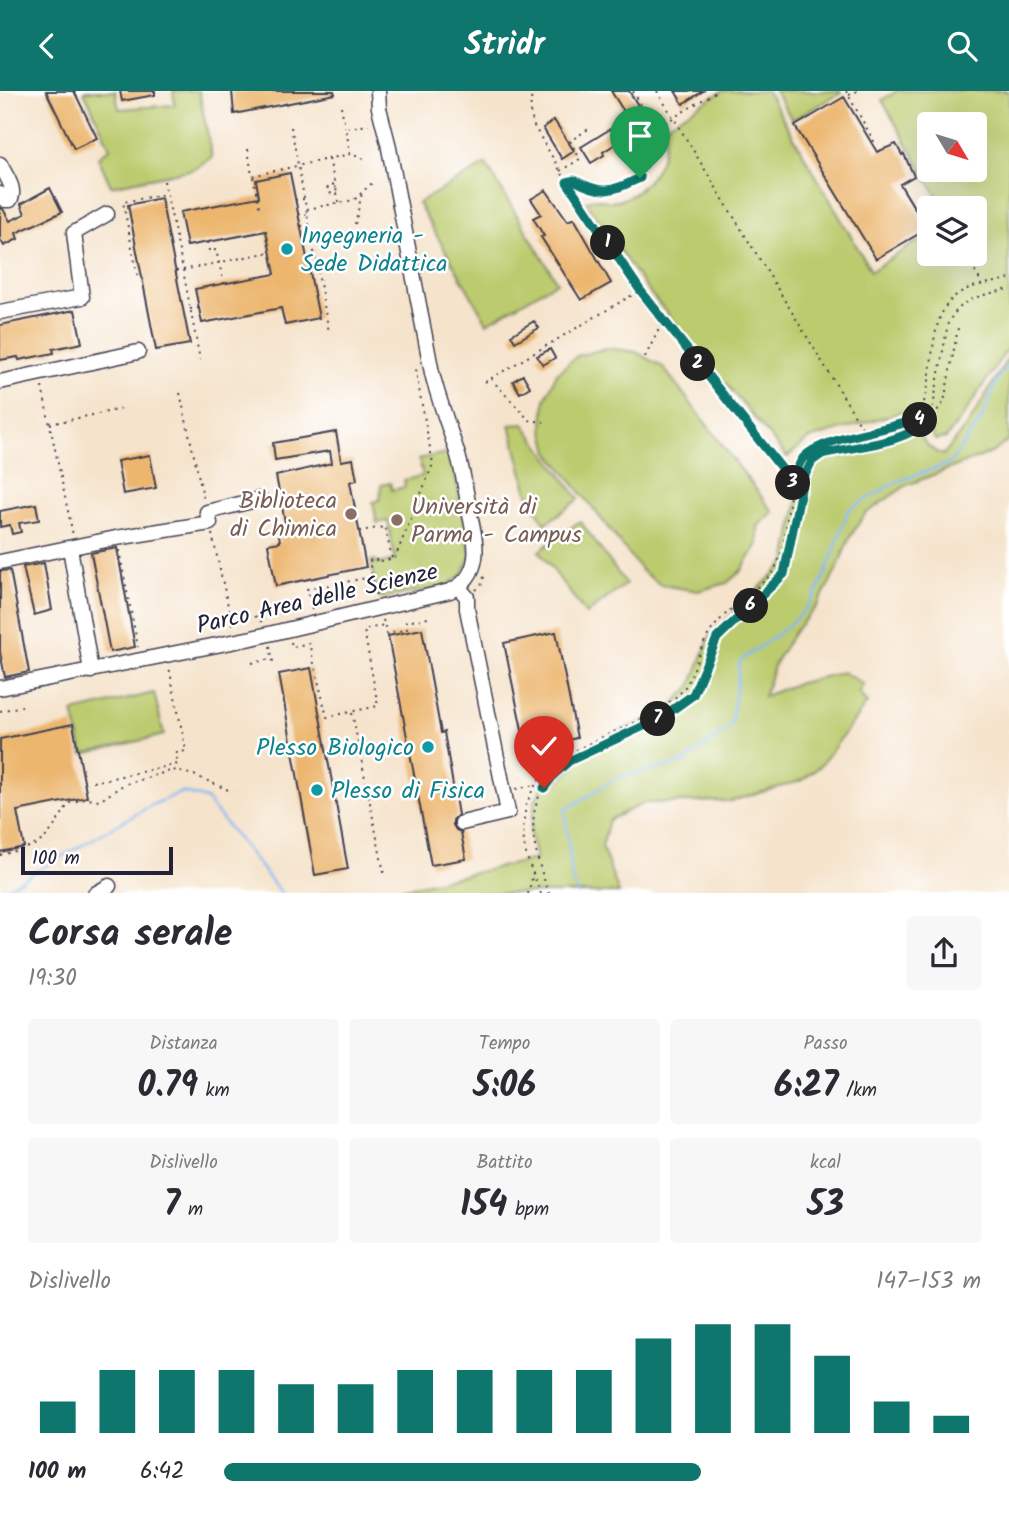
<!DOCTYPE html>
<html lang="it">
<head>
<meta charset="utf-8">
<style>
  body { margin:0; font-family:Kalam,sans-serif; background:#f7f7f7; color:#2b2b33; height:100vh; display:flex; flex-direction:column; font-size:26px; white-space:nowrap }
  * { box-sizing:border-box; margin:0 }
  p { font-size:23px; color:#7c7c81 }
  .icon { flex:none; width:38px; height:38px; fill:none; stroke:currentColor; stroke-width:2; stroke-linecap:round; stroke-linejoin:round }
  .map { position:relative; height:802px; overflow:hidden }
  .sheet { display:flex; flex-direction:column; background:#fff; flex:1 }
  .sheet>* { flex:none }
  .needle { width:46px; rotate:128deg }
  .tools { position:absolute; left:917px; top:21px; display:grid; gap:14px }
  .tools a { display:grid; place-items:center; width:70px; height:70px; border-radius:7px; background:#fff; box-shadow:0 7px 28px #0002; font-size:35px }
  .scale { position:absolute; left:21px; bottom:18px; width:152px; box-sizing:border-box; padding-left:7px; border:4px solid #22223b; border-top:0; font-size:19px; line-height:24px; white-space:nowrap; color:#22223b; -webkit-text-stroke:5px #fff; paint-order:stroke }
  .pin { position:absolute; display:grid; place-items:center; width:60px; height:60px; color:#fff; margin:-72px -30px; border-radius:50% 50% 50% 0; rotate:-45deg; box-shadow:0 0 7px #0007 }
  .pin .icon { rotate:45deg }
  .km { position:absolute; width:35px; height:35px; margin:-18px; border-radius:50%; background:#222; color:#fff; font-size:19px; line-height:35px; text-align:center }
  .round { display:grid; place-items:center; flex:none; width:74px; height:74px; border-radius:7px; background:#f7f7f7 }
  .overview { display:flex; align-items:center; justify-content:space-between; height:119px; padding:0 28px }
  h1 { font-size:38px; font-weight:600; line-height:52px }
  .metrics { display:grid; grid-template-columns:repeat(3,1fr); gap:10px; height:119px; padding:7px 28px }
  .metrics div { display:grid; align-content:center; border-radius:7px; background:#f7f7f7; text-align:center }
  .metrics b { font-size:35px; font-weight:600 }
  .metrics small { font-size:19px; font-weight:400 }
  .metrics p { font-size:19px }
  .chart { height:196px; padding:14px 28px }
  .chart p { display:flex; justify-content:space-between }
  .chart svg { width:100%; height:126px; margin-top:7px; stroke:#0f766e; stroke-width:6 }
  ul { padding:0 28px; list-style:none; font-size:23px }
  li { display:grid; grid-template-columns:112px 84px 1fr; align-items:center; height:52px }
  li i { height:18px; border-radius:9px; background:#0f766e }
  header { display:flex; justify-content:space-between; align-items:center; height:91px; padding:0 28px; background:#0f766e; color:#fff; font-size:32px; font-weight:600 }
  .map>svg:first-child { display:block }
  .green { fill:#bbcb6d; stroke:#6e7654; stroke-width:2; fill-rule:evenodd }
  .lines { fill:none; stroke-linecap:round; stroke-linejoin:round }
  .stream { stroke:#84b7f1; stroke-width:2.5 }
  .building { fill:#ecb66e }
  .minor-casing { stroke:#423f51; stroke-width:17 }
  .path { stroke:#423f51; stroke-width:2; stroke-dasharray:2 5; stroke-linecap:butt }
  .minor { stroke:#fff; stroke-width:14 }
  .route-casing { stroke:#fff; stroke-width:14 }
  .route { stroke:#0f766e; stroke-width:9 }
  .culture-dot { fill:#0f9aa8; stroke:#fff; stroke-width:2.5 }
  .education-dot { fill:#8d6e63; stroke:#fff; stroke-width:2.5 }
  .labels { text-anchor:middle; stroke-width:5; stroke-linejoin:round; paint-order:stroke }
  .culture-label { font-size:24px; fill:#0d838f; stroke:#fff; text-anchor:start }
  .education-label { font-size:24px; fill:#785e54; stroke:#fff; text-anchor:end }
  .street-label { font-size:24px; fill:#22223b; stroke:#fff }
</style>
</head>
<body>
<header><svg class="icon" aria-label="back" viewBox="0 0 24 24"><path d="M15 5l-7 7 7 7"/></svg>Stridr<svg class="icon" aria-label="search" viewBox="0 0 24 24"><circle cx="10" cy="10" r="6"/><path d="M15 15l6 6"/></svg></header>
<div class="map">
<svg width="1009" height="803" viewBox="0 0 1009 803">
  <rect width="100%" height="100%" fill="#fff"/>
  <filter id="ink" filterUnits="userSpaceOnUse"><feTurbulence type="fractalNoise" baseFrequency=".0143" numOctaves="2"/><feDisplacementMap in="SourceGraphic" scale="14" xChannelSelector="R" yChannelSelector="G"/><feConvolveMatrix kernelMatrix="1 2 1 2 8 2 1 2 1" color-interpolation-filters="sRGB"/></filter>
  <filter id="wash" filterUnits="userSpaceOnUse"><feTurbulence type="fractalNoise" baseFrequency=".00686" numOctaves="4" result="noise"/><feDisplacementMap in="SourceGraphic" scale="28" xChannelSelector="R" yChannelSelector="G"/><feGaussianBlur stdDeviation="1.57" result="paint"/><feColorMatrix in="noise" values="0 0 0 0 0 0 0 0 0 0 0 0 0 0 0 0 0 1.4 0 .05"/><feComposite in="paint" operator="in"/></filter>
  <g filter="url(#wash)">
    <rect width="100%" height="100%" fill="#f5e3cb"/>
    <path class="green" d="M84,0H115L119,18L175,14L173,0H199L212,66L194,78L111,95L98,66L110,57Z
      M723,0H767L871,180L929,143V163H975V117H944L882,9L897,0H1009V255L963,325L946,347L935,349L928,335L901,321L809,348L787,366L645,196L586,111C596,105 603,111 613,110C636,109 657,83 663,62C665,54 665,43 666,34ZM929,33H975V79H929Z
      M775,0H840L841,2L792,29Z
      M486,73L557,191L487,232L418,112Z
      M607,257L636,261L663,276L773,421L758,435V453L741,480L727,492L698,500L661,494L642,480L549,361L543,336L545,308L557,282L577,265Z
      M1009,265V349L993,361L907,394L865,423L850,446L835,482L817,515L794,541L775,572L764,605L796,593L843,581L863,593L859,602L867,612L821,674L803,689L732,710L644,712L609,729L602,756L619,802H383L536,768L530,743L535,709L554,678L572,662L668,618L691,595L710,545L786,471L802,386L815,362L916,337C923,350 929,359 943,364L969,332Z
      M524,333L579,408L545,433L529,406L510,334Z
      M451,361L471,465L462,484L444,496L381,507V505H378L371,470L375,469L377,473L395,469L388,430L377,432L373,411L380,409L381,394L390,392L392,399L405,396L404,389L423,385L419,368Z
      M580,430L626,493L586,523L539,460Z
      M154,602L164,644L83,663L73,621Z"/>
    <g class="lines">
      <path class="stream" d="M0,801L152,714L182,701L206,708L282,803
        M578,803L572,789L565,719L615,688L684,671L731,635L740,570C763,553 789,537 808,515C823,498 840,442 848,419L896,391L950,372L982,327L1000,283L1009,274"/>
    </g>
    <g id="blocks">
      <path class="building" d="M46,0H74L97,47L74,58Z
        M120,0H155V4L122,10Z
        M232,0H334L335,3L234,23Z
        M611,0H629L649,32L603,61L604,64L591,72L581,56L628,27Z
        M675,0H703L683,13Z
        M844,6L877,61L896,53L902,64L904,63L914,85L900,93L927,138L876,168L795,35Z
        M554,29L574,60L562,68L543,37Z
        M290,82L319,227L285,234L281,217L202,232L195,198L275,183L266,140L187,155L180,121L259,106L256,89Z
        M50,97L62,121L16,142L18,148L4,155L0,148V117L3,118L10,130L25,123L21,113Z
        M546,99L568,130L574,127L611,192L581,209L541,146L544,145L533,127L541,123L531,108Z
        M161,107L190,253L156,259L128,114Z
        M75,219L82,252L53,258L54,262L19,269L18,266L0,269V234Z
        M534,230L539,237L515,251L511,244Z
        M550,258L555,267L543,274L537,265Z
        M523,284L530,296L520,302L513,290Z
        M336,341L341,370L353,368L357,389L350,391L366,476L276,495L268,453L280,451L279,443L287,441L276,385L332,372L330,360L275,369L273,352Z
        M150,364L156,397L123,403L117,370Z
        M36,413L39,429L19,432L21,441L12,443L10,434L0,436V420Z
        M117,457L135,556L110,561L91,462Z
        M44,472L52,519L34,524L23,476Z
        M10,479L29,581L5,586L0,561V480Z
        M422,538L441,642L444,641L458,724L453,729V734L456,739L461,741L466,768L431,774L388,545Z
        M556,541L577,647L526,658L504,552Z
        M311,577L348,778L315,784L279,583Z
        M73,633L87,706L17,720L24,756L0,761V648Z"/>
    </g>
  </g>
  <g filter="url(#ink)">
    <use href="#blocks" fill-opacity="0" stroke="#423f51" stroke-width="2"/>
    <g class="lines">
      <defs>
        <path id="minor" d="M0,73C5,84 17,98 10,109H5L0,103
          M0,221L82,206L74,142L107,123
          M0,291L138,261
          M70,457L91,580
          M0,471L116,447L210,432L207,421L260,408
          M458,496L467,506V518L508,721L462,732
          M0,597L252,547L450,500C464,494 473,482 475,467C477,453 473,438 470,424C466,401 463,377 455,355C447,330 438,307 432,282L388,52L379,17L378,0
          M95,803L109,795"/>
      </defs>
      <use href="#minor" class="minor-casing"/>
      <path class="path" d="M532,0L530,21L534,35L567,91L640,199L791,390
        M633,0L655,38L717,0
        M657,0L865,341
        M846,0L876,54
        M849,4L857,0
        M341,15L345,36
        M291,36L329,241
        M248,58L252,85L350,63L365,68
        M350,63L346,37L369,34
        M329,68L339,111
        M560,80L580,68L570,50L590,37
        M253,86L260,120
        M164,90L183,179L270,161
        M567,91L574,89L590,97L611,101L640,87L654,63L655,38
        M327.5 98a4.5 4.5 0 1 1 9 0a4.5 4.5 0 1 1-9 0Z
        M295,109L304,108
        M929,112L933,117
        M307,118L354,109L372,92
        M298,124L306,123
        M355,133L362,102
        M301,135L308,134
        M303,147L310,145
        M208,151L209,160L216,159L224,193
        M304,155L337,148
        M963,163L979,187V193
        M176,180L183,179L200,269
        M142,186L138,187L123,111L166,103
        M190,218L199,217
        M645,266L663,230
        M491,288L529,329L544,331
        M485,291L639,200
        M42,296L73,444
        M180,302L204,410
        M933,325L944,311L958,237
        M913,329L929,328
        M50,333L121,318
        M359,440L385,436L392,467
        M212,443L233,537
        M119,459L138,556
        M476,499L481,495L485,483
        M376,504L369,470L376,468L377,471L395,467L433,373L417,287L416,278H419
        M312,519L307,498L372,486
        M255,525L262,531
        M385,535L387,543L407,538L406,531L428,527
        M291,551L292,556L309,552L327,626L378,615L364,539L384,534L383,528
        M270,555L273,571
        M252,572L271,568
        M0,620L22,615
        M352,622L384,782
        M93,691L178,673L176,662L186,660L169,576
        M516,698L534,694
        M0,764C46,753 44,752 69,712L85,708L101,709L123,694L173,679L194,684L233,701
        M528,803L533,783
        M541,803C535,786 526,769 524,752C514,652 621,654 677,605C695,589 696,562 709,543C722,522 752,502 771,484C794,451 782,394 803,368C818,349 864,343 887,338C895,336 905,334 912,329C941,305 921,234 954,206C969,193 991,193 1009,188
        M549,803C537,768 523,730 544,696C574,650 653,646 692,605C706,590 704,564 716,547C734,523 771,507 785,481C800,452 791,393 814,369C822,360 836,360 848,357C877,351 909,348 931,327L948,232C963,205 981,205 1009,198"/>
      <use href="#minor" class="minor"/>
    </g>
  </g>
  <g class="lines" filter="url(#ink)">
    <defs>
      <path id="route" d="M544,697L554,683L569,670L661,627L693,604L717,547L784,483L803,388L812,370L822,363C858,354 903,354 931,327C924,329 917,328 910,330C883,340 821,347 803,367C798,374 795,384 793,392L640,199L567,91L574,89C604,105 612,100 640,87"/>
    </defs>
    <use href="#route" class="route-casing"/>
    <use href="#route" class="route"/>
  </g>
  <g class="culture-dot">
    <circle cx="287" cy="158" r="7"/>
    <circle cx="428" cy="656" r="7"/>
    <circle cx="317" cy="699" r="7"/>
  </g>
  <g class="education-dot">
    <circle cx="351" cy="423" r="7"/>
    <circle cx="397" cy="429" r="7"/>
  </g>
  <g class="labels">
    <g class="culture-label">
      <text x="301" y="152">Ingegneria -<tspan x="301" dy="28">Sede Didattica</tspan></text>
      <text x="414" y="664" text-anchor="end">Plesso Biologico</text>
      <text x="331" y="707">Plesso di Fisica</text>
    </g>
    <g class="education-label">
      <text x="337" y="417">Biblioteca<tspan x="337" dy="28">di Chimica</tspan></text>
      <text x="411" y="423" text-anchor="start">Università di<tspan x="411" dy="28">Parma - Campus</tspan></text>
    </g>
    <g class="street-label">
      <text transform="translate(317 507) rotate(-13)" y="8">Parco Area delle Scienze</text>
    </g>
  </g>
</svg>
<div class="tools">
<a><svg class="needle" viewBox="-14 -14 28 28"><path d="M0-13l5 13h-10z" fill="#e53935"/><path d="M0 13l5-13h-10z" fill="#7c7c81"/></svg></a>
<a><svg class="icon" aria-label="layers" viewBox="0 0 24 24"><path d="M12 4l9 5-9 5-9-5zM3 14l9 5 9-5"/></svg></a>
</div>
<div class="scale">100 m</div>
<div class="pin" style="left:640px;top:87px;background:#1e9e55"><svg class="icon" aria-label="arrive" viewBox="0 0 24 24"><path d="M6 21V4h12l-3 4 3 4H6"/></svg></div>
<div class="pin" style="left:544px;top:697px;background:#d93025"><svg class="icon" aria-label="check" viewBox="0 0 24 24"><path d="M5 12l5 5 9-10"/></svg></div>
<b class="km" style="left:608px;top:152px">1</b>
<b class="km" style="left:698px;top:273px">2</b>
<b class="km" style="left:793px;top:392px">3</b>
<b class="km" style="left:920px;top:329px">4</b>
<b class="km" style="left:751px;top:515px">6</b>
<b class="km" style="left:658px;top:628px">7</b>
</div>
<section class="sheet">
<div class="overview"><div><h1>Corsa serale</h1><p>19:30</p></div><a class="round"><svg class="icon" aria-label="share" viewBox="0 0 24 24"><path d="M12 15V3M7 8l5-5 5 5M5 13v7h14v-7"/></svg></a></div>
<div class="metrics">
<div><p>Distanza</p><b>0.79<small> km</small></b></div>
<div><p>Tempo</p><b>5:06</b></div>
<div><p>Passo</p><b>6:27<small> /km</small></b></div>
</div>
<div class="metrics">
<div><p>Dislivello</p><b>7<small> m</small></b></div>
<div><p>Battito</p><b>154<small> bpm</small></b></div>
<div><p>kcal</p><b>53</b></div>
</div>
<div class="chart"><p><span>Dislivello</span>147–153 m</p>
<svg viewBox="0 0 160 44" preserveAspectRatio="none"><path d="M5 44V33M15 44V22M25 44V22M35 44V22M45 44V27M55 44V27M65 44V22M75 44V22M85 44V22M95 44V22M105 44V11M115 44V6M125 44V6M135 44V17M145 44V33M155 44V38"/></svg>
</div>
<ul>
<li><b>100 m</b>6:42<i style="width:63%"></i></li>
</ul>
</section>
</body>
</html>
